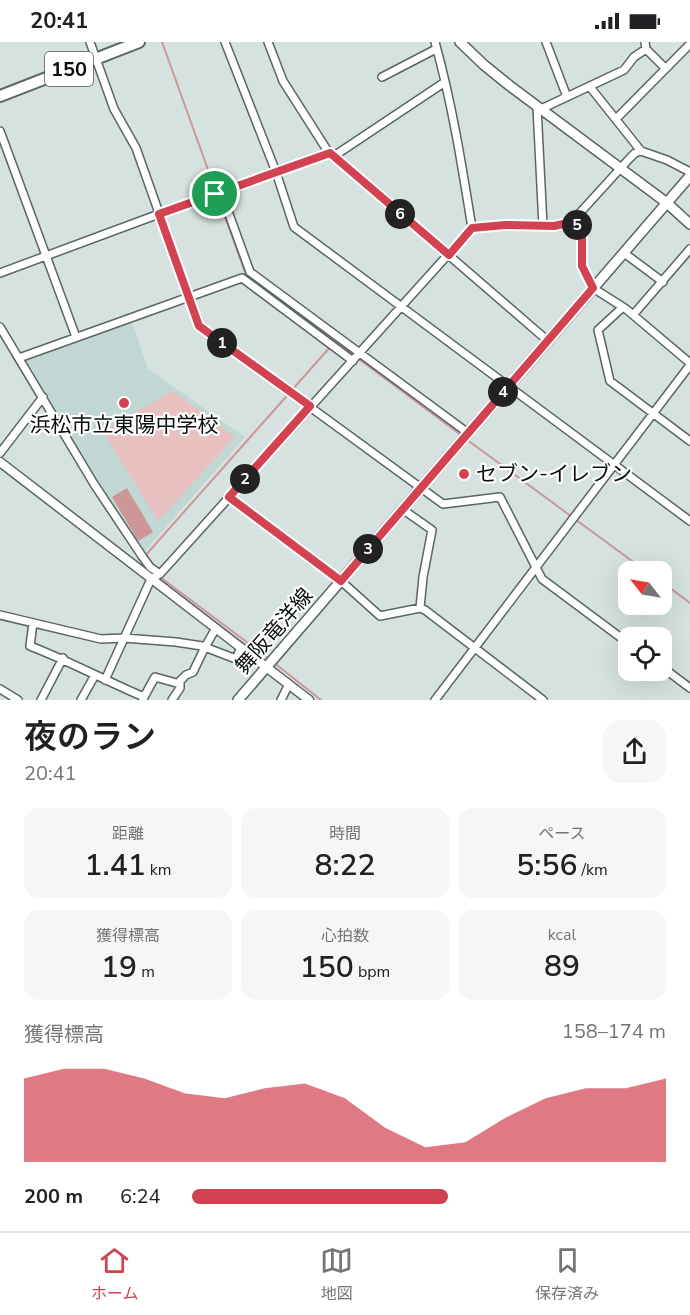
<!DOCTYPE html>
<html lang="ja">
<head>
<meta charset="utf-8">
<style>
  body { margin:0; font-family:"Nunito Sans","Noto Sans JP",sans-serif; background:#f6f6f6; color:#202124; height:100vh; display:flex; flex-direction:column; font-size:22px; white-space:nowrap }
  * { box-sizing:border-box; margin:0 }
  p { font-size:20px; color:#757577 }
  .icon { flex:none; width:33px; height:33px; fill:none; stroke:currentColor; stroke-width:2; stroke-linecap:round; stroke-linejoin:round }
  .map { position:relative; height:658px; overflow:hidden }
  .details { display:flex; flex-direction:column; background:#fff; flex:1 }
  .details>* { flex:none }
  .needle { width:39px; rotate:301deg }
  .fabs { position:absolute; left:618px; top:519px; display:grid; gap:12px }
  .fabs a { display:grid; place-items:center; width:54px; height:54px; border-radius:12px; background:#fff; box-shadow:0 6px 24px #0002; font-size:30px }
  .pin { position:absolute; display:grid; place-items:center; width:51px; height:51px; color:#fff; margin:-26px; border:3px solid #fff; border-radius:50%; box-shadow:0 2px 6px #0007 }
  .km { position:absolute; width:30px; height:30px; margin:-15px; border-radius:50%; background:#222; color:#fff; font-size:16px; line-height:30px; text-align:center }
  .round { display:grid; place-items:center; flex:none; width:63px; height:63px; border-radius:18px; background:#f6f6f6 }
  .summary { display:flex; align-items:center; justify-content:space-between; height:102px; padding:0 24px }
  h1 { font-size:33px; font-weight:600; line-height:45px }
  .stats { display:grid; grid-template-columns:repeat(3,1fr); gap:9px; height:102px; padding:6px 24px }
  .stats div { display:grid; align-content:center; border-radius:15px; background:#f6f6f6; text-align:center }
  .stats b { font-size:30px; font-weight:600 }
  .stats small { font-size:16px; font-weight:400 }
  .stats p { font-size:16px }
  .chart { height:168px; padding:12px 24px }
  .chart p { display:flex; justify-content:space-between }
  .chart svg { width:100%; height:108px; margin-top:6px; fill:#d24251; opacity:.7 }
  ul { padding:0 24px; list-style:none; font-size:20px }
  li { display:grid; grid-template-columns:96px 72px 1fr; align-items:center; height:45px }
  li i { height:15px; border-radius:8px; background:#d24251 }
  .status { display:flex; justify-content:space-between; align-items:center; height:42px; padding:0 30px; background:#fff; direction:ltr }
  .status svg { height:16px; fill:currentColor }
  .tabs { display:flex; justify-content:space-around; align-items:center; height:84px; border-top:2px solid #e0e0e0; background:#fff; font-size:16px; color:#757577 }
  .tabs a { display:grid; justify-items:center; gap:3px }
  .tabs .active { color:#d24251 }
  .map>svg:first-child { display:block }
  .built { fill:#c1d7d4 }
  .green { fill:#e9c0c0 }
  .water { fill:#cd9797 }
  .lines { fill:none; stroke-linecap:round; stroke-linejoin:round }
  .stream { stroke:#cd9797; stroke-width:2 }
  .minor-casing { stroke:#5a6564; stroke-width:10 }
  .tertiary-casing { stroke:#5a6564; stroke-width:11 }
  .secondary-casing { stroke:#5a6564; stroke-width:12 }
  .trunk-casing { stroke:#5a6564; stroke-width:14 }
  .minor { stroke:#fff; stroke-width:7 }
  .tertiary { stroke:#fff; stroke-width:8 }
  .secondary { stroke:#fff; stroke-width:9 }
  .trunk { stroke:#fff; stroke-width:10 }
  .route-casing { stroke:#fff; stroke-width:12 }
  .route { stroke:#d24251; stroke-width:8 }
  .poi-dot { fill:#d24251; stroke:#fff; stroke-width:2 }
  .labels { text-anchor:middle; stroke-width:4.5; stroke-linejoin:round; paint-order:stroke }
  .shield { fill:#fff; stroke:#535656; stroke-width:1.5 }
  .shield-label { font-size:20px; font-weight:bold; fill:#090d0d }
  .poi-label { font-size:21px; fill:#090d0d; stroke:#fff }
  .street-label { font-size:21px; fill:#090d0d; stroke:#fff }
</style>
</head>
<body>
<div class="status"><b>20:41</b><svg viewBox="0 0 49 12"><path d="M0 12V9h3v3zM5 12V6h3v6zM10 12V3h3v9zM15 12V0h3v12zM26 1h20v11H26zM47 4h2v5h-2z"/></svg></div>
<div class="map">
<svg width="690" height="658" viewBox="0 0 690 658">
  <rect width="100%" height="100%" fill="#d5e2e0"/>
  <path class="built" d="M131,278L148,327L245,395L144,510L126,485L100,445L25,317Z"/>
  <path class="green" d="M172,349L235,395L158,479L103,389Z"/>
  <path class="water" d="M127,446L153,490L138,499L112,455Z"/>
  <g class="lines">
    <path class="stream" d="M162,0L246,233L461,393
      M172,258L186,253
      M17,313L13,315L55,383
      M466,397L647,530
      M144,515L331,304
      M160,535L268,616
      M662,540L690,561
      M273,620L321,658"/>
    <defs>
      <path id="minor" d="M90,0L114,67L136,106L199,284L443,462L500,455L542,537L628,601
        M225,0L276,130L294,185L690,479
        M268,0L283,39L327,108L548,299
        M546,0L567,55
        M645,0L646,7L665,26
        M382,35L436,7
        M590,45L641,109L667,118L690,130
        M537,65L543,184
        M541,67L624,28L634,15L646,7
        M616,77L690,2
        M0,89L76,295
        M334,114L445,40
        M221,150L250,230L468,391
        M568,181H576L582,187V224L593,246L626,267L690,321
        M472,186L505,183L554,184L568,181L577,174L629,117L635,111L641,109
        M624,211L663,240
        M0,231L159,172L330,111
        M623,265L598,288L610,339L690,399
        M633,273L690,207
        M0,285L94,442L142,514L150,525L160,532
        M19,316L242,236L353,319
        M0,411L43,355
        M229,455L341,539L380,574L420,566L425,568L543,658
        M402,467L432,488L423,535L420,566
        M0,573L101,597L124,596L176,600L202,604L236,617L241,605
        M33,581L30,604C69,619 106,639 144,655L143,658
        M662,625L690,646
        M105,638L151,537L160,532L472,186C462,124 452,61 435,0
        M0,647L18,658
        M144,655L155,635L180,642
        M41,658L63,616
        M81,658L95,633
        M172,658L180,646V639L186,633L193,630L205,605L216,586
        M281,658L289,642
        M435,658L690,323"/>
      <path id="tertiary" d="M0,420L309,658"/>
      <path id="secondary" d="M460,0L484,23L510,44L667,161L690,182
        M238,658L690,134"/>
      <path id="trunk" d="M0,54L139,0"/>
    </defs>
    <use href="#minor" class="minor-casing"/>
    <use href="#tertiary" class="tertiary-casing"/>
    <use href="#secondary" class="secondary-casing"/>
    <use href="#trunk" class="trunk-casing"/>
    <use href="#minor" class="minor"/>
    <use href="#tertiary" class="tertiary"/>
    <use href="#secondary" class="secondary"/>
    <use href="#trunk" class="trunk"/>
  </g>
  <g class="lines">
    <defs>
      <path id="route" d="M330,111L449,213L472,186L505,183L554,184L568,181H576L582,187V224L593,246L341,539L229,455L310,364L199,284L159,172Z"/>
    </defs>
    <use href="#route" class="route-casing"/>
    <use href="#route" class="route"/>
  </g>
  <g class="poi-dot">
    <circle cx="124" cy="361" r="6"/>
    <circle cx="464" cy="432" r="6"/>
  </g>
  <g class="labels">
    <rect class="shield" x="45" y="10" width="48" height="34" rx="4.5"/>
    <g class="shield-label">
      <text x="69" y="34">150</text>
    </g>
    <g class="poi-label">
      <text x="124" y="390">浜松市立東陽中学校</text>
      <text x="476" y="439" text-anchor="start">セブン-イレブン</text>
    </g>
    <g class="street-label">
      <text transform="translate(274 589) rotate(-49)" y="7">舞阪竜洋線</text>
    </g>
  </g>
</svg>
<div class="fabs">
<a><svg class="needle" viewBox="-14 -14 28 28"><path d="M0-13l5 13h-10z" fill="#e53935"/><path d="M0 13l5-13h-10z" fill="#757577"/></svg></a>
<a><svg class="icon" aria-label="locate" viewBox="0 0 24 24"><circle cx="12" cy="12" r="6"/><path d="M12 2v4M12 18v4M2 12h4M18 12h4"/></svg></a>
</div>
<div class="pin" style="left:215px;top:152px;background:#1e9e55"><svg class="icon" aria-label="arrive" viewBox="0 0 24 24"><path d="M6 21V4h12l-3 4 3 4H6"/></svg></div>
<b class="km" style="left:222px;top:301px">1</b>
<b class="km" style="left:245px;top:437px">2</b>
<b class="km" style="left:368px;top:507px">3</b>
<b class="km" style="left:503px;top:350px">4</b>
<b class="km" style="left:577px;top:183px">5</b>
<b class="km" style="left:400px;top:172px">6</b>
</div>
<section class="details">
<div class="summary"><div><h1>夜のラン</h1><p>20:41</p></div><a class="round"><svg class="icon" aria-label="share" viewBox="0 0 24 24"><path d="M12 15V3M7 8l5-5 5 5M5 13v7h14v-7"/></svg></a></div>
<div class="stats">
<div><p>距離</p><b>1.41<small> km</small></b></div>
<div><p>時間</p><b>8:22</b></div>
<div><p>ペース</p><b>5:56<small> /km</small></b></div>
</div>
<div class="stats">
<div><p>獲得標高</p><b>19<small> m</small></b></div>
<div><p>心拍数</p><b>150<small> bpm</small></b></div>
<div><p>kcal</p><b>89</b></div>
</div>
<div class="chart"><p><span>獲得標高</span>158–174 m</p>
<svg viewBox="0 0 160 44" preserveAspectRatio="none"><path d="M0 44V10L10 6L20 6L30 10L40 16L50 18L60 14L70 12L80 18L90 30L100 38L110 36L120 26L130 18L140 14L150 14L160 10V44z"/></svg>
</div>
<ul>
<li><b>200 m</b>6:24<i style="width:54%"></i></li>
</ul>
</section>
<nav class="tabs">
<a class="active"><svg class="icon" aria-label="home" viewBox="0 0 24 24"><path d="M3 11l9-7 9 7M6 9v11h12V9"/></svg>ホーム</a>
<a><svg class="icon" aria-label="map" viewBox="0 0 24 24"><path d="M3 6l6-2 6 2 6-2v14l-6 2-6-2-6 2zM9 4v14M15 6v14"/></svg>地図</a>
<a><svg class="icon" aria-label="saved" viewBox="0 0 24 24"><path d="M7 4h10v16l-5-4-5 4z"/></svg>保存済み</a>
</nav>
</body>
</html>
